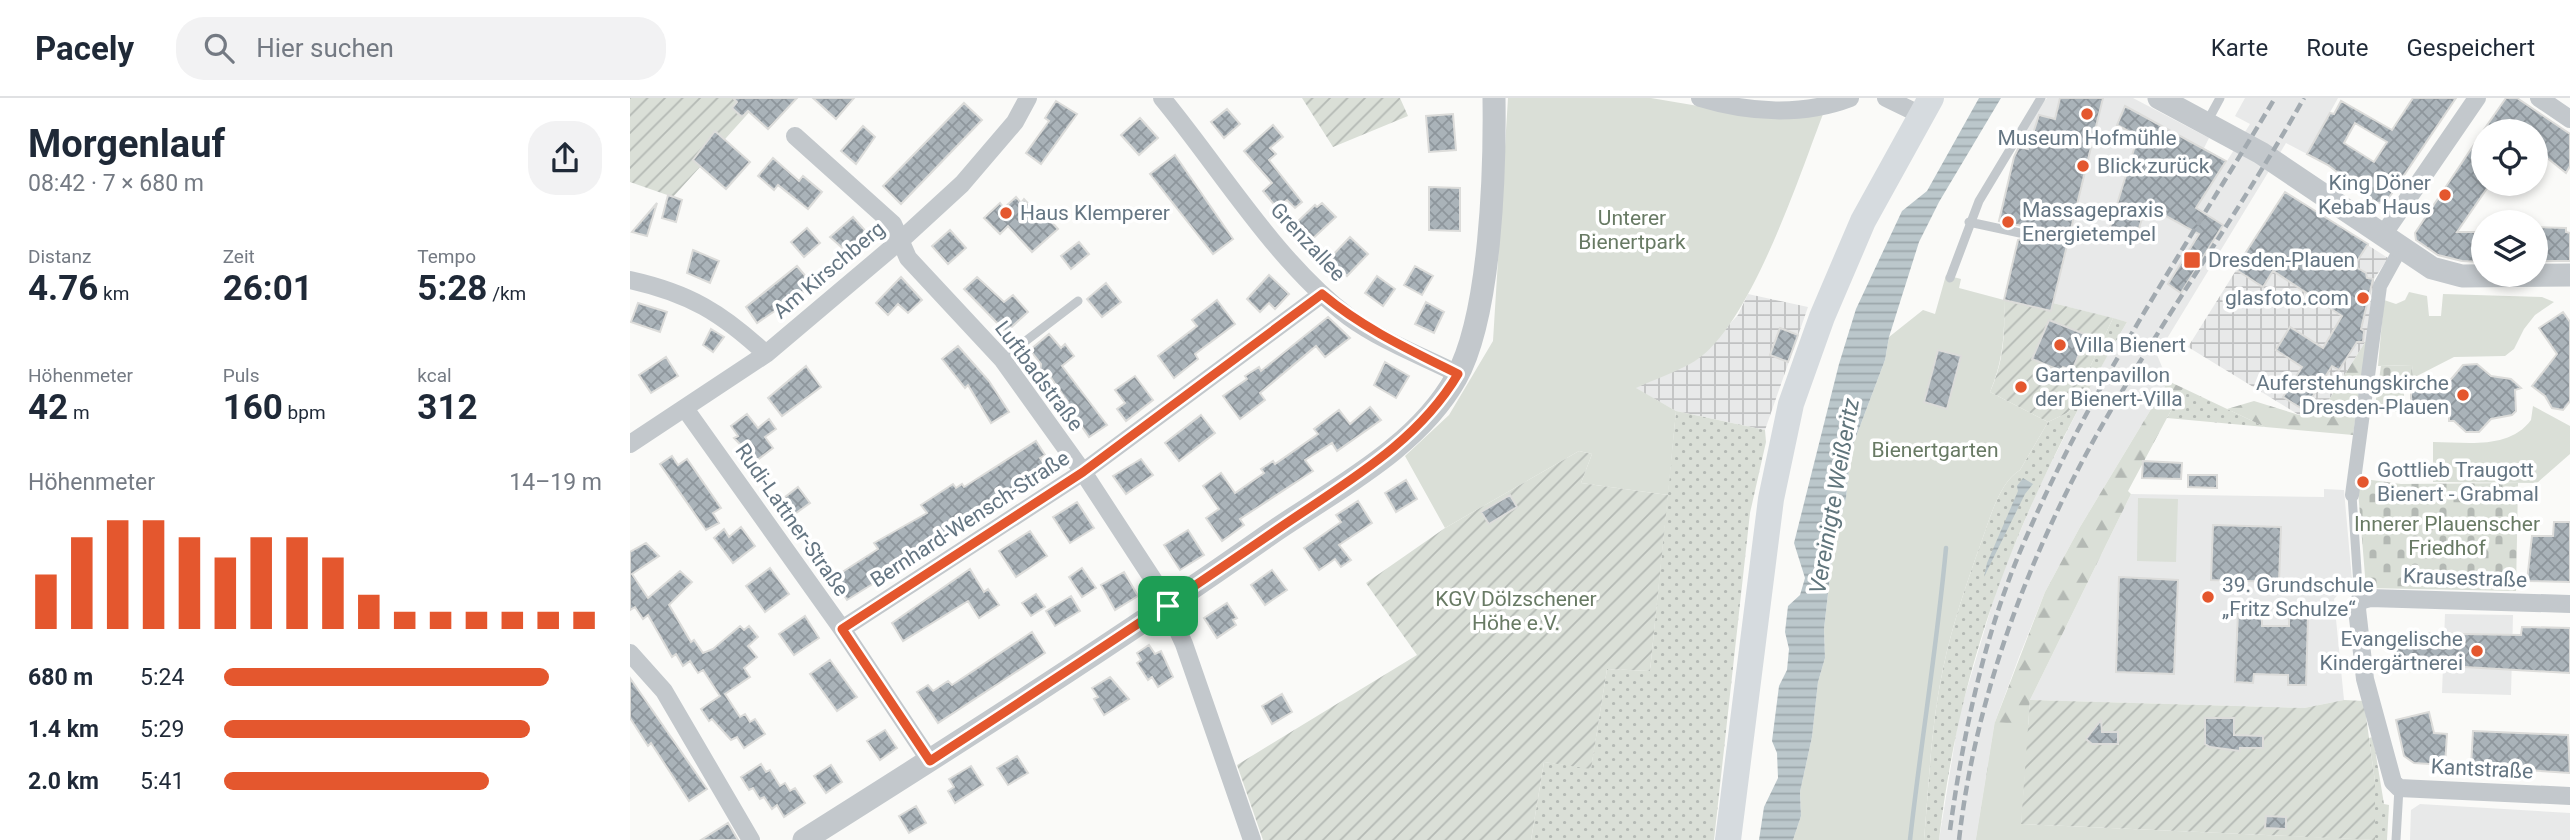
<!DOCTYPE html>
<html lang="de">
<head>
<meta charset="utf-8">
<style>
  body { margin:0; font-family:Roboto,sans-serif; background:#f2f2f3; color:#1f2937; height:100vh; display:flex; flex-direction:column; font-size:26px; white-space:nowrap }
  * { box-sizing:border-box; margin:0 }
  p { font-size:23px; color:#747a83 }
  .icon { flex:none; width:38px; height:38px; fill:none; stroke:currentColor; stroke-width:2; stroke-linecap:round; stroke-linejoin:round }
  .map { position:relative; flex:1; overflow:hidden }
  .panel { display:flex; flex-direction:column; background:#fff; width:630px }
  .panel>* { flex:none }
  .tools { position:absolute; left:1841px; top:21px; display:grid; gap:14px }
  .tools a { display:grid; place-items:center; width:77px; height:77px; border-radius:50%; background:#fff; box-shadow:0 4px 10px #0003; font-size:35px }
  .pin { position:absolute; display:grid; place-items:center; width:60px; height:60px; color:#fff; margin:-30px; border-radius:14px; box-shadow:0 4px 10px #0006 }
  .round { display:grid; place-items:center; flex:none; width:74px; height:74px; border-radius:28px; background:#f2f2f3 }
  .head { display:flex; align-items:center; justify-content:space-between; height:119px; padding:0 28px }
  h1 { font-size:38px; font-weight:700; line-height:52px }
  .figures { display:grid; grid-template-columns:repeat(3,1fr); gap:10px; height:119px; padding:7px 28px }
  .figures div { display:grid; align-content:center }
  .figures b { font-size:35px; font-weight:700 }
  .figures small { font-size:19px; font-weight:400 }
  .figures p { font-size:19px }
  .chart { height:196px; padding:14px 28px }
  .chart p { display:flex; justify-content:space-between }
  .chart svg { width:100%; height:126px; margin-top:7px; stroke:#e4572e; stroke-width:6 }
  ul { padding:0 28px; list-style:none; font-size:23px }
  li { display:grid; grid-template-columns:112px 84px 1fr; align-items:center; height:52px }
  li i { height:18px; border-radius:9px; background:#e4572e }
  header { display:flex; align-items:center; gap:42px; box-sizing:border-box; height:98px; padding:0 35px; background:#fff; border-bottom:2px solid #e0e1e3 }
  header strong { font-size:33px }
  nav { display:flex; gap:38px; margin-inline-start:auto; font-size:24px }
  .search { width:490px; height:63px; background:#f2f2f3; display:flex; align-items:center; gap:18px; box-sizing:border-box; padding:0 24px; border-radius:28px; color:#747a83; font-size:26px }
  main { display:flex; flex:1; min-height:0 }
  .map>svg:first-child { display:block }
  .built { fill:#e8e9e9 }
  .industrial { fill:url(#industrial-grid) }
  .grass { fill:url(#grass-dots) }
  .forest { fill:url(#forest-firs) }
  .cemetery { fill:url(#cemetery-stones) }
  .park { fill:#dadfd7 }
  .garden { fill:url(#garden-furrows) }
  .water { fill:url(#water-rules) }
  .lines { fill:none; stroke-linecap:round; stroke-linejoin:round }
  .stream { stroke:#bbc7cb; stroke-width:4.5 }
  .building { fill:url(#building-cross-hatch); stroke:#dcdcda; stroke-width:2; fill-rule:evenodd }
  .service { stroke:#c3c8cc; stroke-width:9 }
  .pedestrian { stroke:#c3c8cc; stroke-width:14 }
  .minor { stroke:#c3c8cc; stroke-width:18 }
  .tertiary { stroke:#c3c8cc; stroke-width:23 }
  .secondary { stroke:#d6dbdf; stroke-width:26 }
  .rail { stroke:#a2aab0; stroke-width:4.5; stroke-dasharray:10 5; stroke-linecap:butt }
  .route-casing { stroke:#fff; stroke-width:14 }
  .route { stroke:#e4572e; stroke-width:9 }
  .poi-dot { fill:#e4572e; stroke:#fff; stroke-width:2.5 }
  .labels { text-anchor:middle; stroke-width:7; stroke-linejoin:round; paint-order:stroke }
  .poi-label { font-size:21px; fill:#657683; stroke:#fff; text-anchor:start }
  .park-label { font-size:21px; fill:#687a64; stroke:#fff }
  .street-label { font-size:21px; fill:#657683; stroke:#fff }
  .water-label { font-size:23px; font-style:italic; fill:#60757c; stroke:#fff }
</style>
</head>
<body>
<header>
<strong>Pacely</strong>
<div class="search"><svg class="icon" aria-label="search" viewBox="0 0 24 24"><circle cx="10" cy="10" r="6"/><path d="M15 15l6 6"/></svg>Hier suchen</div>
<nav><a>Karte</a><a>Route</a><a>Gespeichert</a></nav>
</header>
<main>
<section class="panel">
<div class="head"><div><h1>Morgenlauf</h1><p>08:42 · 7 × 680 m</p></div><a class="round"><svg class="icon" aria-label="share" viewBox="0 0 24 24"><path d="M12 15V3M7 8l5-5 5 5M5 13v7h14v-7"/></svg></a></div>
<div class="figures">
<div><p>Distanz</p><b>4.76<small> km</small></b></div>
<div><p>Zeit</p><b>26:01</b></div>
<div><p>Tempo</p><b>5:28<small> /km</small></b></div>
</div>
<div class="figures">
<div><p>Höhenmeter</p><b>42<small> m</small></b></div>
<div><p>Puls</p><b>160<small> bpm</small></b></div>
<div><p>kcal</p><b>312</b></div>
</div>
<div class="chart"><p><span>Höhenmeter</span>14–19 m</p>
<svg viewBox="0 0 160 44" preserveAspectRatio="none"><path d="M5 44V25M15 44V12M25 44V6M35 44V6M45 44V12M55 44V19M65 44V12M75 44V12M85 44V19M95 44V32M105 44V38M115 44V38M125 44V38M135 44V38M145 44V38M155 44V38"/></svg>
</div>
<ul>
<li><b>680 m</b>5:24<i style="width:86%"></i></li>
<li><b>1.4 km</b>5:29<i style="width:81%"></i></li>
<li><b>2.0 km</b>5:41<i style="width:70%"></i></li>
</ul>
</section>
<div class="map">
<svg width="1940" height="742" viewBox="0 0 1940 742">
  <defs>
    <pattern id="industrial-grid" width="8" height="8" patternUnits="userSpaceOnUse" patternTransform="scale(1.75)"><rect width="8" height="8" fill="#e8e9e9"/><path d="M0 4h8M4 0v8" fill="none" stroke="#c0c1c2"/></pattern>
    <pattern id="grass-dots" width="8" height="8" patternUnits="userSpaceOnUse" patternTransform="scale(1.75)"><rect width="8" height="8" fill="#dadfd7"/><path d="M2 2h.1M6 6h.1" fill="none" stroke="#b4b9b4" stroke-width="1.8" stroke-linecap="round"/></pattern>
    <pattern id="forest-firs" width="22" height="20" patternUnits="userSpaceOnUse" patternTransform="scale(1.75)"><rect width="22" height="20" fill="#dadfd7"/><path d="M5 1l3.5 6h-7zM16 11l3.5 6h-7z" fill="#b4b9b4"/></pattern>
    <pattern id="cemetery-stones" width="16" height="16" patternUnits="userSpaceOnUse" patternTransform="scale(1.75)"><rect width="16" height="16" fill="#dadfd7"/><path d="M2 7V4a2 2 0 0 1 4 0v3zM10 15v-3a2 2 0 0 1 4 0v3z" fill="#b4b9b4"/></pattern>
    <pattern id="garden-furrows" width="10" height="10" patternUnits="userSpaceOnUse" patternTransform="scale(1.75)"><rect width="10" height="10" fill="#dadfd7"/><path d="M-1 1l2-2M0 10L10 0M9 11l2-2" fill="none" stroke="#b4b9b4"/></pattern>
    <pattern id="water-rules" width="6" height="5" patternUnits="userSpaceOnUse" patternTransform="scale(1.75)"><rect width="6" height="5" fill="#bbc7cb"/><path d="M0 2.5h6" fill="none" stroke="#9ca6aa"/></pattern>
    <pattern id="building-cross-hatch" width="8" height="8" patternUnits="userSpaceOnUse" patternTransform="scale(1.75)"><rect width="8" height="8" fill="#aab3b9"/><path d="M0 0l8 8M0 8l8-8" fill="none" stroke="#8e969c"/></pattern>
  </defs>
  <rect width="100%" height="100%" fill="#fafaf8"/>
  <path class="built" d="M1417,0H1503L1579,40L1574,50L1597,63L1620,26L1605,18L1615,0H1708L1677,56L1656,45L1527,257L1538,283L1450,429L1415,494L1389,559L1365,624L1346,742H1309L1329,618L1369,483L1410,387L1461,286L1497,224L1423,205L1438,144L1428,67L1384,57L1402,18Z
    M1694,391L1714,392L1722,482L1704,501L1714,602L1674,610L1400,602L1501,396L1694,399Z
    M1815,516L1883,517L1881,597L1812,595Z
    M1790,706L1940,715V742H1780L1781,712Z"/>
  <path class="industrial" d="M1655,94L1758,160L1744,181L1737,241L1697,305L1669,317L1558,249Z
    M1118,196L1178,209L1135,332L1046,313L1005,290L1066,262L1108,217Z"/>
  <path class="grass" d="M1483,220L1497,224C1398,393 1332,545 1309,742H1294C1299,685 1301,627 1313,571C1322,527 1337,484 1352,442C1360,420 1369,385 1390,372L1418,324L1439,314Z
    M1553,290L1635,329L1537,320Z
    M1046,313L1135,332L1136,344L1120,415L1084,742H901L914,664L961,670L977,571L1020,573Z
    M1743,639L1754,706L1759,707L1757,742H1745V684L1739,640Z"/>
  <path class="forest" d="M1737,241L1723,337L1635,329L1597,311L1624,303L1669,317L1697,305Z
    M1538,283L1553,290L1498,393L1501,396L1400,602L1391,726L1346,742L1365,624L1415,494L1450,429Z"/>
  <path class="cemetery" d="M1782,267L1783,280H1774V314H1744L1751,268Z
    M1727,380L1771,386L1888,385L1886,493L1736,490Z"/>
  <path class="park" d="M878,0H1021L1080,10L1193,16C1169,79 1120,228 1065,263C1047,274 1025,281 1006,290L1046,313L1038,397L951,385L962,356L949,353L815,430L775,358L819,317L863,243Z
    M1316,177L1331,181L1329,190L1374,202C1375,236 1373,263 1360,294L1418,324L1390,372C1369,385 1360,420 1352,442C1337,484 1322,527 1313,571C1301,627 1299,685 1294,742H1163L1171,718L1170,694L1182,639L1188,584L1195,560L1194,531L1203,451L1216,400L1221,352L1255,262L1259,239L1293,212L1305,216Z
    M1779,194L1797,198L1799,218H1811L1813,196L1912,199L1924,204L1905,217L1894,231L1884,251L1875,258L1824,259L1783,280L1782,267L1748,268L1754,202L1766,206L1775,202Z
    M1903,308L1940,328V356L1907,385L1803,384V344C1836,344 1879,352 1901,322Z
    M1508,400L1548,401L1546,464L1507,463Z
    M1365,624L1399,627L1391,726L1750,742H1346Z"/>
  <path class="garden" d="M0,0H132L43,99L0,84Z
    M672,0H770L778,18L703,49Z
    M1374,202L1420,213L1423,205L1483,220L1439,314L1418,324L1360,294C1374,263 1375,236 1374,202Z
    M949,353L962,356L951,385L1038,397L1020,573L977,571L961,671L914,664L901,742H633L607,667L787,557L736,485L815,430Z
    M1400,602L1674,610L1714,602L1734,603L1745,684V742L1391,726Z"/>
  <path class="water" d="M1349,0H1371L1309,104L1289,144L1259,239L1255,262L1221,352L1216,400L1203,451L1194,531L1195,560L1188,584L1182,639L1170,694L1171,718L1163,742H1129L1134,709L1148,680L1147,655L1142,643L1149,588L1157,572L1159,551L1155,534L1158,508L1170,497L1175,480L1164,445L1209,266L1226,211L1272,113L1297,93Z
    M1393,380L1403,386L1395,396L1354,479L1357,465L1388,393L1387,388Z"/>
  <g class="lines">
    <path class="stream" d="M1280,742C1291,644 1307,548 1316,450"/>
  </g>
  <path class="building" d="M103,0H167L138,31L118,13L112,19L102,10L107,4Z
    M183,0H224L206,21Z
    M1430,0H1473L1421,213L1374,202L1388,142L1395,140L1397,134L1392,128L1369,123L1384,59L1389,49L1398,51L1409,17L1425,21Z
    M1783,0H1826L1756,104L1747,105L1698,67L1677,56L1700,15L1704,16L1711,3L1762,32ZM1725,25L1757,44L1744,64L1714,45Z
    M1876,0H1887L1940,36V68L1936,75L1906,51V33H1853Z
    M426,3L447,16L411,66L396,55L419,23L415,20Z
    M334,5L352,22L271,106L253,88Z
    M1495,8L1596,63L1566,110L1593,127L1551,195L1538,186L1569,136L1516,107L1504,147L1477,139L1508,38L1487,27Z
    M597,11L610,26L594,40L581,24Z
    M823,16L826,52L799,54L796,18Z
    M510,20L528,40L509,57L491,37Z
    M643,27L653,39L640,50L646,56L639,62L672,104L665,110L657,102L647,110L633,93L642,85L614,53Z
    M233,28L245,39L226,66L211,53Z
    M85,33L120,64L96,91L63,62Z
    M1853,33V86H1860L1827,134H1853V164L1832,163L1808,157L1786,142L1785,135Z
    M545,57L603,141L583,156L520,76Z
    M143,60L169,83L173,78L192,94L178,111L148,87L144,92L128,78Z
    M799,89L830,90V133L799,132Z
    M1655,94L1738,146L1724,168L1736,175L1737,180L1743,181L1731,231L1734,233L1733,244H1727L1709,272L1702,268L1674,312L1653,299L1672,269L1646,252L1660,229L1693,250L1712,218L1643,173L1633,189L1605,171Z
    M38,97L52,102L46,124L32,120Z
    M386,99L391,105L394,101L415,124L419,121L428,131L402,154L378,128L370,136L354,120L370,105L374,110Z
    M27,105L17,138L2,134Z
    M692,105L706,119L679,144L663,128L685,107L687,109Z
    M223,119L239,137L218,155L200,139Z
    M1906,129L1936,130V134L1940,135V163H1906Z
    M177,130L190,145L174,159L161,144Z
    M320,132L336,150L318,166L302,148Z
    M720,139L738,156L717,178L699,161Z
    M449,144L459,156L441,171L431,158Z
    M63,152L89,163L80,185L57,175Z
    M167,168L183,187L127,225L116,209Z
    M785,168L803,178L792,197L774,187Z
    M639,177L659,196L645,211L639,205L630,214L617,201Z
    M747,178L765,191L753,208L735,195Z
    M271,179L292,202L278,215L268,206L258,217L246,205Z
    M347,179L374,204L383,197L398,214L376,234L334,191Z
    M476,185L491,204L472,219L457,201Z
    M587,202L605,226L565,256L568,261L544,280L528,258L567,228L562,222Z
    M796,204L814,214L804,235L785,226Z
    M8,205L37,214L30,234L1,224Z
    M1933,214L1940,224V303L1933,312L1922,310L1915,298L1902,288L1927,256L1909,230Z
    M698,219L720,240L695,259L686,248L630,295L635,302L610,321L593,298L617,281L615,278L629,269L631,273Z
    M1419,222L1457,237L1442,273L1433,269L1431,273L1402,261Z
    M1150,230L1168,237L1158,264L1140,257Z
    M81,231L94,239L83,254L73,247Z
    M419,236L431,250L435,246L444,258L432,268L477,327L459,339L446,320L441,324L431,309L438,304L419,277L410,276L411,266L400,252Z
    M328,248L359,283L379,314L361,325L338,287L335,290L312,261Z
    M1308,252L1331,258L1317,311L1294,304Z
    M36,259L48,278L21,295L9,277Z
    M755,264L779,278L766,300L744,287Z
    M1847,266L1861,278L1881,281L1891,290L1885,292L1886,313L1882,317L1861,321L1849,334H1836L1824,323H1819V317L1781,318V286L1818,285L1833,267Z
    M176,268L191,289L152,318L138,300Z
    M505,278L523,302L496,323L487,311L495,305L485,292Z
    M740,309L751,322L707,353L702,345L675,362L683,373L610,421L614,427L592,443L576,420L589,411L573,388L591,375L605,395L634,375L631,371L643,363L645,366L688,336L684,331L709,312L720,326Z
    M117,316L128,330L139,321L146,331L135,339L143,350L126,363L104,340L108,338L101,328Z
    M571,317L585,335L549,363L535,345Z
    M406,343L415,357L410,360L415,367L384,387L387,392L312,437L314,439L281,462L217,502L203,480L248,451L244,445L297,415L291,407L323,386L326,390L332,386L334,389Z
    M42,358L48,367L57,361L91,410L83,415L89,425L76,432L30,366Z
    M511,361L523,377L496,396L483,378Z
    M1513,363L1552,365L1551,381L1512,380Z
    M1558,377H1587V390L1558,389Z
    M776,382L787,401L766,414L755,395Z
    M168,389L180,405L162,418L150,403Z
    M880,397L887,409L859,426L851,414Z
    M728,403L742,425L709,447L721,462L711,469L705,461L689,472L674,450L711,424L706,417Z
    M447,404L464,430L440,445L423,419Z
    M1924,424H1940V484L1897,483L1902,438H1923Z
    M1583,427L1651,429L1649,484L1581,482Z
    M111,429L125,448L103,465L84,440L94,431L99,439Z
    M558,432L574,457L550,472L534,447Z
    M400,433L417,458L386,479L369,453Z
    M16,445L29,458L2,476L18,500L50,473L62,484L39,507L61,544L64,542L73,555L83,551L110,528L114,532L119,528L128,539L118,548L127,559L114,570L120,579L95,596L110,619L115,616L120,624L125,621L135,636L114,650L107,639L101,642L82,621L79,623L71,611L90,598L73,572L68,575L60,563L53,568L46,556L42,559L18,517L13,521L5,509L0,512V454Z
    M140,470L159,496L135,514L116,488Z
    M452,470L466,490L452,499L439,479Z
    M340,471L354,494L358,491L369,507L349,520L338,503L273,543L262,525Z
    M642,472L657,492L635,507L621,487Z
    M494,474L508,498L485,512L471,487Z
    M1489,479L1548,482L1544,576L1486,574Z
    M406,496L415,509L401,518L392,505Z
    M441,498L450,513L425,528L416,513Z
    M597,505L607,520L603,522L606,527L587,540L574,520Z
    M1608,515L1632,516V528H1659V518L1678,519L1676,587H1658V577L1624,576L1623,585L1605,584Z
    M175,518L189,540L164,557L149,536Z
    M1892,529L1940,530V575L1765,565L1766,535L1891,537Z
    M402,534L415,555L308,625L287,594L298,587L303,593L318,583L322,587Z
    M519,547L525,556L531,553L543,579L528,589L522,579L518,582L507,565L511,562L507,555Z
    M200,562L227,599L207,613L180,576Z
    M480,579L499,601L474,617L464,601L468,599L462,590Z
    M0,580L77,691L59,703L21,645L18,648L0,620Z
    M652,596L662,614L642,626L632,608Z
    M1799,614L1804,635L1817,636L1815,667L1784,665L1774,658L1766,622Z
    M1575,620H1604V637L1633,638V650H1610V653L1580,649L1575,646Z
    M1471,622L1472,634H1488V646H1462L1456,641Z
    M255,632L267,650L250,662L237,643Z
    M1843,633L1938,637L1940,675L1841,668Z
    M387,658L398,675L378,687L367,670Z
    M131,666L136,674L140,672L150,688L155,685L160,693L165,690L175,705L154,719L147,707L142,711L134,699L130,701L123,690L119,692L111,679Z
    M201,667L212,684L196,695L184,678Z
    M341,668L353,687L325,705L318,693L324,689L319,681Z
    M286,708L296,725L279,735L269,718Z
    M1636,718L1656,719V731L1635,730Z
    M98,725L108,742H71Z"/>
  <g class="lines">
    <path class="service" d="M1577,24L1590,0
      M1339,124L1390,135
      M1320,180L1349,103L1411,0
      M372,261L448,203
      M1722,397L1729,503
      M1766,742L1769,690"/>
    <path class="pedestrian" d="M1722,397L1750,188L1771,150"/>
    <path class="minor" d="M532,0C590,70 646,164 719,219C752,243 792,258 828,276
      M1070,0C1119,15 1173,18 1220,0
      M1256,0L1291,17
      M1909,0L1940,21
      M165,38L263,126L278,160L372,261L453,374L528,489L554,546L622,742
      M1753,137L1847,0
      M0,182C59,195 92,215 136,256
      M56,312L212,531L300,663
      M0,346L136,256L271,142L332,86L385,24L398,0
      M1940,506L1740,500L1729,503L1727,511L1735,581L1763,684L1769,690L1940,698
      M212,531L453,374L692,196
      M0,555L34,593L121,742"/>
    <path class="tertiary" d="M1529,0L1631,55L1802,170L1832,178L1940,177
      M174,742C331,643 488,543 640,436C705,391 787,350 826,280C861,217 865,73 864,0"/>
    <path class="secondary" d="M1098,742L1141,401L1161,306L1192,219L1233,123L1301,0"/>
    <path class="rail" d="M1320,732C1333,636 1354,538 1392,449C1459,291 1557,147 1645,0
      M1329,742C1345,601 1397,462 1466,338C1531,223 1609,115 1674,0"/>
  </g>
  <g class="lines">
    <defs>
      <path id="route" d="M692,196C734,231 780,252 828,276C786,347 711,387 645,433C531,512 416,587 300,663L212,531L453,374Z"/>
    </defs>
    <use href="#route" class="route-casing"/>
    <use href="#route" class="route"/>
  </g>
  <g class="poi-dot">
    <circle cx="1457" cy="16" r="7"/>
    <circle cx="1453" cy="68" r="7"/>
    <circle cx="1815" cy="97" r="7"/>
    <circle cx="376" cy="115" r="7"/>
    <circle cx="1378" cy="124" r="7"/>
    <rect x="1553" y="153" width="18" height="18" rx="3.5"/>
    <circle cx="1733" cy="200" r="7"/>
    <circle cx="1430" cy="247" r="7"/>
    <circle cx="1391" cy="289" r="7"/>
    <circle cx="1833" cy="297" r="7"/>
    <circle cx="1733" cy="384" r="7"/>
    <circle cx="1578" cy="499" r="7"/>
    <circle cx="1847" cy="553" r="7"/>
  </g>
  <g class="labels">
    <g class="poi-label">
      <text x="1457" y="47" text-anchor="middle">Museum Hofmühle</text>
      <text x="1467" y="75">Blick zurück</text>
      <text x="1801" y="92" text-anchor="end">King Döner<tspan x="1801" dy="24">Kebab Haus</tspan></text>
      <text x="1392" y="119">Massagepraxis<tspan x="1392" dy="24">Energietempel</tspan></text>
      <text x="390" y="122">Haus Klemperer</text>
      <text x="1578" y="169">Dresden-Plauen</text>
      <text x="1719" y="207" text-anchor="end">glasfoto.com</text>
      <text x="1444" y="254">Villa Bienert</text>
      <text x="1405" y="284">Gartenpavillon<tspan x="1405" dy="24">der Bienert-Villa</tspan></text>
      <text x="1819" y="292" text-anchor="end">Auferstehungskirche<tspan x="1819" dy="24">Dresden-Plauen</tspan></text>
      <text x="1747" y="379">Gottlieb Traugott<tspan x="1747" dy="24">Bienert - Grabmal</tspan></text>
      <text x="1592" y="494">39. Grundschule<tspan x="1592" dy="24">„Fritz Schulze“</tspan></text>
      <text x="1833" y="548" text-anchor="end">Evangelische<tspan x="1833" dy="24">Kindergärtnerei</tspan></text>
    </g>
    <g class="park-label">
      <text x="1002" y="127">Unterer<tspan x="1002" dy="24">Bienertpark</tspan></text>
      <text x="1305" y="359">Bienertgarten</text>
      <text x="1817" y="433">Innerer Plauenscher<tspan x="1817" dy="24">Friedhof</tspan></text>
      <text x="886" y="508">KGV Dölzschener<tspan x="886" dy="24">Höhe e.V.</tspan></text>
    </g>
    <g class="street-label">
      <text transform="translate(678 144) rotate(47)" y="7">Grenzallee</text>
      <text transform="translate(199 172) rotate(-40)" y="7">Am Kirschberg</text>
      <text transform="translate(409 278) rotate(53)" y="7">Luftbadstraße</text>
      <text transform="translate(340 421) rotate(-33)" y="7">Bernhard-Wensch-Straße</text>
      <text transform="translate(162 422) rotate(55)" y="7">Rudi-Lattner-Straße</text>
      <text transform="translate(1835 480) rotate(2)" y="7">Krausestraße</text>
      <text transform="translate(1852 671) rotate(3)" y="7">Kantstraße</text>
    </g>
    <g class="water-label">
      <text transform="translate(1204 398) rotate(-80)" y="8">Vereinigte Weißeritz</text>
    </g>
  </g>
</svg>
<div class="tools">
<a><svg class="icon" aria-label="locate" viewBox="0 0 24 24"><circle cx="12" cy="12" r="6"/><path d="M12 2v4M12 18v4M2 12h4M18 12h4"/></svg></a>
<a><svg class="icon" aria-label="layers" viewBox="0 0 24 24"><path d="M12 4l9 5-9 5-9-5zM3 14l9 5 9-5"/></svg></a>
</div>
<div class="pin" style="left:538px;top:508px;background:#1e9e55"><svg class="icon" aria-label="arrive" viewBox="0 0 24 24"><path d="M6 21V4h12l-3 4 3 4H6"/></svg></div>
</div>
</main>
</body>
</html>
